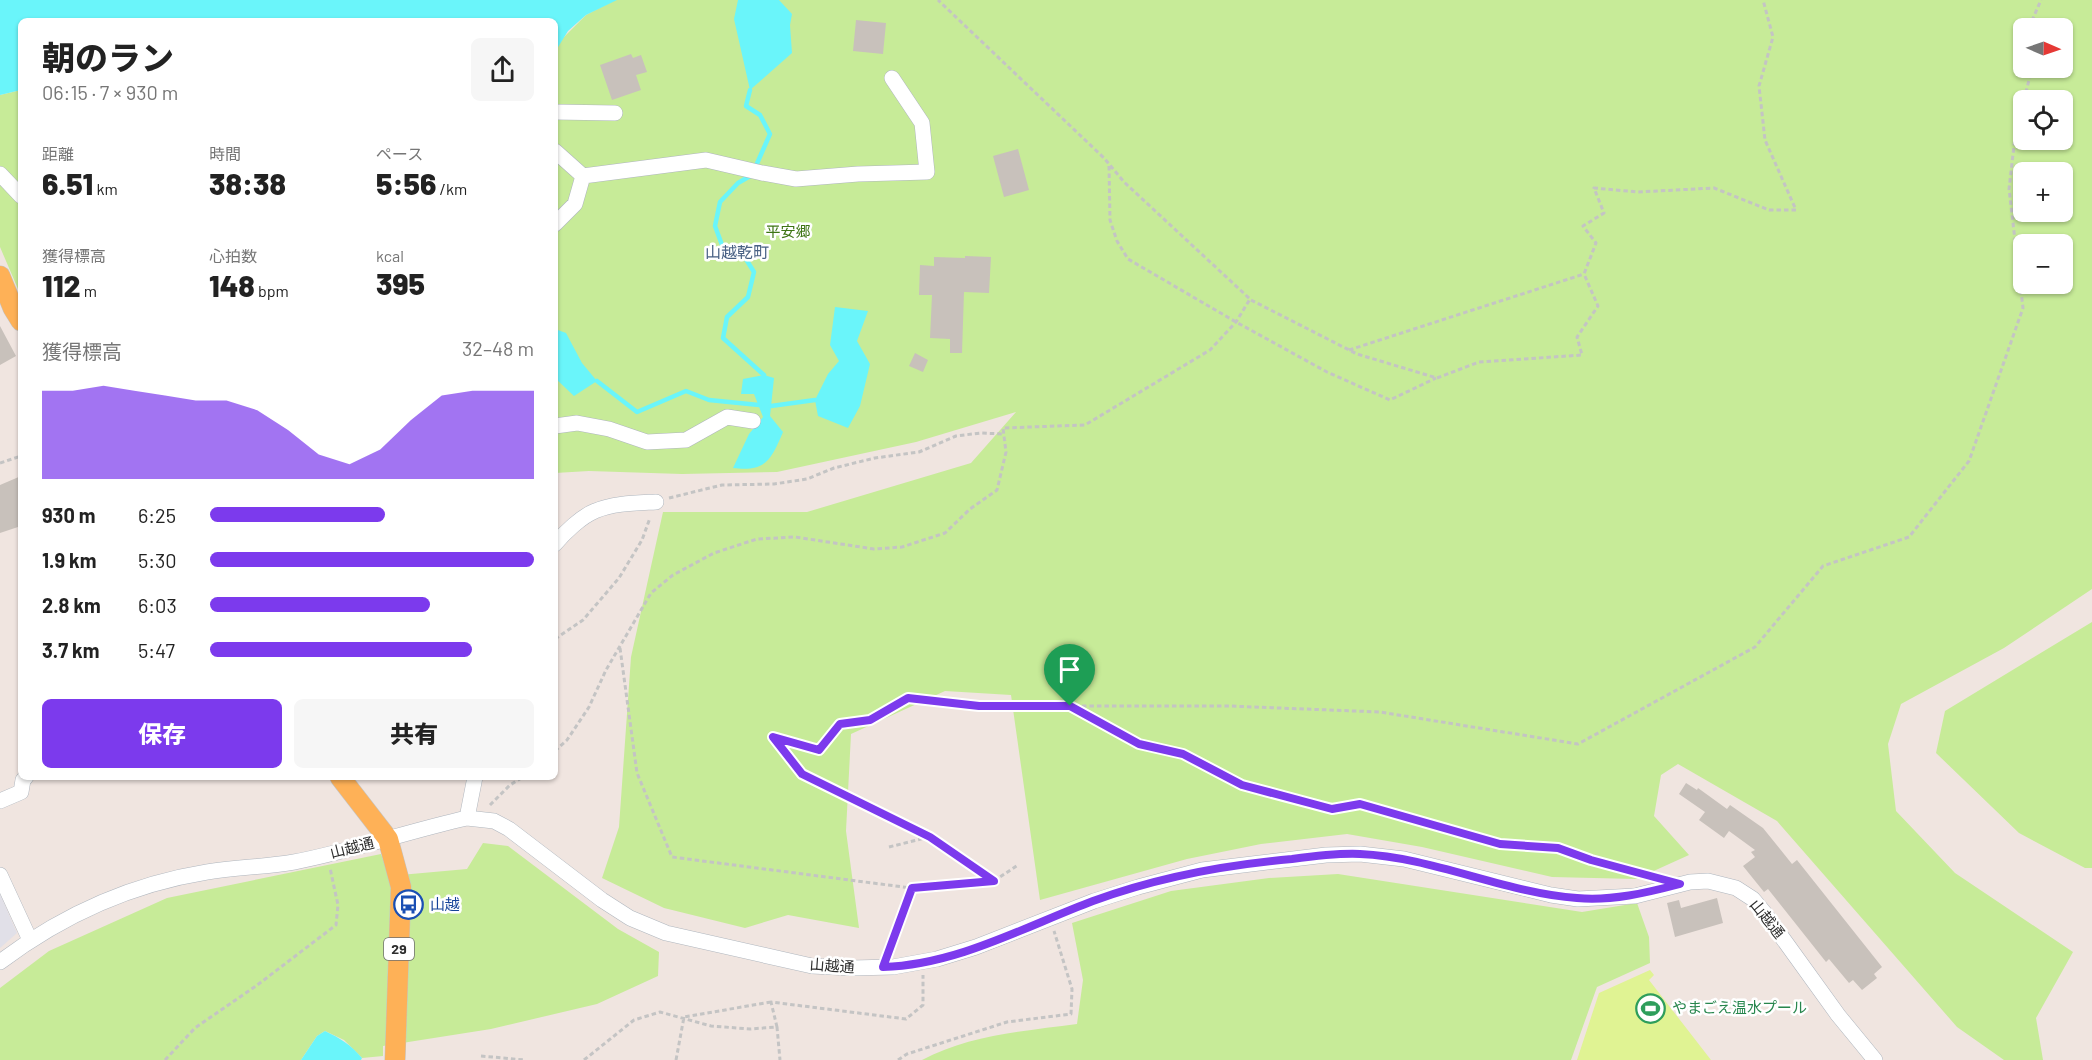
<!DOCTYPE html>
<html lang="ja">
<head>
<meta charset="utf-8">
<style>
  body { margin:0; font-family:Barlow,"Noto Sans JP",sans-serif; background:#f6f6f6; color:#222; height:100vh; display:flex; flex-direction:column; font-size:22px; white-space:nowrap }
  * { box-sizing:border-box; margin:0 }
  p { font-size:20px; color:#767676 }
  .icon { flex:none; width:33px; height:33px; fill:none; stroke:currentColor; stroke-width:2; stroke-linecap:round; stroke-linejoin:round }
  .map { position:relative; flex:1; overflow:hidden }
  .panel { position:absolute; left:18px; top:18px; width:540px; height:762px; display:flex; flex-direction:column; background:#fff; border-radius:9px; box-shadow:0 2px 4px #0004 }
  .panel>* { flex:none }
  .needle { width:39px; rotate:92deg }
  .buttons { position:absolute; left:2013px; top:18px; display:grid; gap:12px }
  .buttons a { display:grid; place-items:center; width:60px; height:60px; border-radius:9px; background:#fff; box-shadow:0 2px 4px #0004; font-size:30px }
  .pin { position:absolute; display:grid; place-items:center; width:51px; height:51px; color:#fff; margin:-62px -26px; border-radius:50% 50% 50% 0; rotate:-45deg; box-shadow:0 0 6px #0007 }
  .pin .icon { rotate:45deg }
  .round { display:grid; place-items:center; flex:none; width:63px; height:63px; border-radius:9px; background:#f6f6f6 }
  .headline { display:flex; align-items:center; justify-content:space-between; height:102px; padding:0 24px }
  h1 { font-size:33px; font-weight:800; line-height:45px }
  .figures { display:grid; grid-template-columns:repeat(3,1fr); gap:9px; height:102px; padding:6px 24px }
  .figures div { display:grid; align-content:center }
  .figures b { font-size:30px; font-weight:800 }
  .figures small { font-size:16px; font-weight:400 }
  .figures p { font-size:16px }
  .chart { height:168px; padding:12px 24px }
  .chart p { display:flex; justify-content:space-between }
  .chart svg { width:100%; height:108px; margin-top:6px; fill:#7c3aed; opacity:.7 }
  .button { display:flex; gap:12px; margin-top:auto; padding:12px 24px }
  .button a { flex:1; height:69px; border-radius:9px; background:#7c3aed; color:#fff; font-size:24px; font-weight:800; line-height:69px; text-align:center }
  .button a+a { background:#f6f6f6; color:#222 }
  ul { padding:0 24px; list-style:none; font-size:20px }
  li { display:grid; grid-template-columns:96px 72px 1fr; align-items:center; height:45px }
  li i { height:15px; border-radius:8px; background:#7c3aed }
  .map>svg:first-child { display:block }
  .industrial { fill:#e1e0e8 }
  .green { fill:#c7eb98; fill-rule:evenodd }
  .pitch { fill:#e0f393 }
  .water { fill:#6af5fa }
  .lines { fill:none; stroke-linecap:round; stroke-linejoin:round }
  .stream { stroke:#6af5fa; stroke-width:4.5 }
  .building { fill:#c8c1bb }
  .minor-casing { stroke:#afb6be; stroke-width:16 }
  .major-casing { stroke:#c4c4c4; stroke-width:21 }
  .path { stroke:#c4c4c4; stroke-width:3; stroke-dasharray:4.5 3; stroke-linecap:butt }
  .minor { stroke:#fff; stroke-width:15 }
  .major { stroke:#feb157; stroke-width:20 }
  .route-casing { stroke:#fff; stroke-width:12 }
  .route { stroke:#7c3aed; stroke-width:8 }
  .labels { text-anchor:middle; stroke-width:5; stroke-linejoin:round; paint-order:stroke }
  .shield { fill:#fff; stroke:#6d6d6d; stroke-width:1.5 }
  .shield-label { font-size:14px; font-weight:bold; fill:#2e2e2e }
  .park-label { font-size:15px; fill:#3e7514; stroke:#fff }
  .street-label { font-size:15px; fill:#2e2e2e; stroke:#fff }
  .transit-label { font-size:15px; fill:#164399; stroke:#fff; text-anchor:start }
  .leisure-label { font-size:15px; fill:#27864d; stroke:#fff; text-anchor:start }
  .neighbourhood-label { font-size:16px; fill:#496184; stroke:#fff }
</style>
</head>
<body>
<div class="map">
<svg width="2092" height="1060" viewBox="0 0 2092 1060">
  <rect width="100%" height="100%" fill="#f0e5e0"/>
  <path class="industrial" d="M0,894L17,933L0,948Z"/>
  <path class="green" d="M615,0H2092V589L2004,648L1901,704L1888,744L1896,811L1955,873L2073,952L2036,1018L2043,1060H2004L1957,1027L1777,821L1678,764L1661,775L1654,816L1689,855L1636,879L1552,877L1422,847L1347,834L1261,844L1187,859L1040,900L1011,695L945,691L851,734L846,831L859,928L788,915L745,928L664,908L602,878L619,827L631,657L663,512H807L971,463L1016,412L916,442L777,472L682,474L589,471L555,473V46L586,15ZM2024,28H2062V68H2024ZM2024,100H2062V140H2024ZM2024,172H2062V212H2024ZM2024,244H2062V284H2024Z
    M21,90V296L0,247V95Z
    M2092,622V868H2085L2019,833L1936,753L1945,711Z
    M483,843L508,846L618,929L659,952L658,976L597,1004L491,1029L383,1046V1056L362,1058L344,1040L325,1031L317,1036L301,1060H0V988L49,951L167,898L381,854L389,876L467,869Z
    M1338,874L1582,912L1637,903L1649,937L1650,963L1597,987L1571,1060H922C969,1035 1025,1031 1077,1024L1083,980L1072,923L1171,891L1269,878Z"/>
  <path class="pitch" d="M1650,970L1654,975L1649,980L1711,1060H1577L1599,993Z"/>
  <path class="water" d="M0,0H617L586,15L568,31L555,52V21H21V90L0,95Z
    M738,0H779L792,14L790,25L792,53L750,90L734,19Z
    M835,307L868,311L857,341L870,364L860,406L848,428L818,416L815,400L828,374L839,361L830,345Z
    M555,329L566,333L582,363L597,381L574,396L555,378Z
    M764,375L774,378L770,416L783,432C771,460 766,472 733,468L749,434L763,417L754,394H741L743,379Z
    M325,1031C340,1038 351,1045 362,1058L361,1060H301L317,1036Z"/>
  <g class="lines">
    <path class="stream" d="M750,90L746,106L760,115L770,134L755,168
      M752,175L738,183L720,202L715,226L725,253L744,256L754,272L748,297L727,317L723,338L764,375
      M597,381L637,412L686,391L709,400L759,405
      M771,406L815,400"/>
  </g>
  <path class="building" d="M856,20L886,23L883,54L853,51Z
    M631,54L633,58L641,55L647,72L636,75L641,90L612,100L600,65Z
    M1018,149L1029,190L1004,197L993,156Z
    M965,256L991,257L989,293L964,292L962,353H950V339L930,338L932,295H919L920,265L934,266V257L965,258Z
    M0,326L16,356L0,365Z
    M915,353L928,360L923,372L909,366Z
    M21,476V526L0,533V485Z
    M1686,783L1697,790L1698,788L1727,809L1730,805L1763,828L1792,864L1797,860L1882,967L1874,974L1877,978L1862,990L1853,980L1849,983L1829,959L1826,962L1768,889L1764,892L1743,866L1755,857L1751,852L1755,850L1729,831L1724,838L1699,820L1705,812L1679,794Z
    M1717,898L1723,923L1675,937L1667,903L1679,900L1681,908Z"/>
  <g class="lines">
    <defs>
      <path id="minor" d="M555,112L615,113
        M555,151L583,176
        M0,174L21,196
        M555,224L575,204L583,176L706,160L762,173L796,179L858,174L927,172L922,123L892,78
        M555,426L577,423L609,429L647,442L686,440L727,417L753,421
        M555,544C564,533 582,516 595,511C613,503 636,503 656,502
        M0,801L21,792L23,780L26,777
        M467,818L475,777
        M0,875L30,940
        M0,962C61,916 132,884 207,872C236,867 265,867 294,862C352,851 409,831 467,818L494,821L509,829L602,900L630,918L666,933L812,966L852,968L893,967L937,959L976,947L1094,901L1138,887L1202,870L1326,855L1360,854L1404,859L1551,895L1578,899L1635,896L1690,882L1708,881L1736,888L1753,899L1763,911L1838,1015L1875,1060"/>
      <path id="major" d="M0,276L13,308L21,321
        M340,777L388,839L401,887L395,1060"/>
    </defs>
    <use href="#minor" class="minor-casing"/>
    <use href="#major" class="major-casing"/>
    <path class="path" d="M2031,28V23L2041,0
      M2024,100L2032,68
      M1109,166L1110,220L1117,241L1128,259L1236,322L1327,372L1390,400L1436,378
      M1251,300L1357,354L1437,378L1479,362L1582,355L1577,337L1598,306L1584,274L1596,243L1583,226L1604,213L1594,188L1638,192L1714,188L1769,210H1796L1765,140L1759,86L1773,37L1763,0
      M1349,350L1584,274
      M0,463L21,456
      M669,498L722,485L774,484L807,479L834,468L875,458L919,452L956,436L981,433L1004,434
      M555,639L583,620L619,578L642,540L650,518
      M620,648L637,773L672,857L911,888
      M1071,707L1139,744L1183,754L1242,785L1332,809L1360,804L1500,844L1558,848L1591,860L1651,876
      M555,751L567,740L589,707L606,670L651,593L673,575L714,553L757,539L795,537L874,549L902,547L945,533L970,509L997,490L1006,452L1003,428L1085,425L1210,350L1236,322L1250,299L1124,182L1104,158L938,0
      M490,805L510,785L523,777
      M889,847L929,837
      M994,881L1018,865
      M888,954L912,888L994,881L930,837L802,775L773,737L819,750L840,724L870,720L908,698L979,706H1229L1380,712L1578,744L1755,647L1823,566L1909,537L1969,461L2023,308L2009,189L2015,137L2024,104
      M777,1027L771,1002L906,1019L923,1005V975
      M481,1056L525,1060
      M165,1060L195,1028L256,986L336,925L338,905L330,868
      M584,1060L634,1020L660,1012L711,1026L750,1029L777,1027L780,1060
      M676,1060L684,1017L771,1002
      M898,1060L907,1054L1007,1022L1071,1014L1072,989L1054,931"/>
    <use href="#minor" class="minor"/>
    <use href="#major" class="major"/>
  </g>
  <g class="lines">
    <defs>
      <path id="route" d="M908,698L979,706H1070L1139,744L1183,754L1242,785L1332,809L1360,804L1500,844L1558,848L1591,860L1680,884C1646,893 1612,901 1577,898C1505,893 1433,857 1360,854C1338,853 1314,856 1292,859C1224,865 1158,877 1093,901C1026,926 957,965 883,967L912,888L994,881L930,837L802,774L773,737L819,750L840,724L870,720Z"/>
    </defs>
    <use href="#route" class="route-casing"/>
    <use href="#route" class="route"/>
  </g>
  <defs>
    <symbol id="bus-ring" viewBox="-11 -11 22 22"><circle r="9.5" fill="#fff" stroke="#1a4fb4" stroke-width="1.5"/><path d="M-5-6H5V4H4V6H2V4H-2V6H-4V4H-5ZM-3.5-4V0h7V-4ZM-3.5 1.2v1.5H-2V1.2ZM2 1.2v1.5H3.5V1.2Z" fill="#1a4fb4"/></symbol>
    <symbol id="stadium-ring" viewBox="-11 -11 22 22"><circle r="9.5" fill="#fff" stroke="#2e9e5b" stroke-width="1.5"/><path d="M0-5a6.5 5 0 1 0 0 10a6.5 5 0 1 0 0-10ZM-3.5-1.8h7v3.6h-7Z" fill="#2e9e5b"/></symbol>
  </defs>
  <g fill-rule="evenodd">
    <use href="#bus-ring" x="392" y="888" width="33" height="33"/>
    <use href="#stadium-ring" x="1634" y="992" width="33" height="33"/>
  </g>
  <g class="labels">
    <rect class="shield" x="384" y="938" width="30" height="22" rx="4.5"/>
    <g class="shield-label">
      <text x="399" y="954">29</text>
    </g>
    <g class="park-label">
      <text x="788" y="237">平安郷</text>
    </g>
    <g class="street-label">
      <text transform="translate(352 848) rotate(-14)" y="5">山越通</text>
      <text transform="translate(1767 919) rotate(51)" y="5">山越通</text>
      <text transform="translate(832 966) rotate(4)" y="5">山越通</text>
    </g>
    <g class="transit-label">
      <text x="430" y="910">山越</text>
    </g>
    <g class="leisure-label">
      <text x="1672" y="1013">やまごえ温水プール</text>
    </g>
    <g class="neighbourhood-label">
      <text x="737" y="258">山越乾町</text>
    </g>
  </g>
</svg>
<div class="buttons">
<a><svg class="needle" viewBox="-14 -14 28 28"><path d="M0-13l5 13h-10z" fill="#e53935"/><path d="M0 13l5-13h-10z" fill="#767676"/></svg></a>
<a><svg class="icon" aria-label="locate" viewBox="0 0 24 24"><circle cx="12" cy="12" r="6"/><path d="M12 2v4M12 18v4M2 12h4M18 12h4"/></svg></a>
<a>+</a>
<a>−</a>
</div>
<div class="pin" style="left:1070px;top:706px;background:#1e9e55"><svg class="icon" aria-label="arrive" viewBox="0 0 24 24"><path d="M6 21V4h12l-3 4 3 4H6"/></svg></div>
<section class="panel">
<div class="headline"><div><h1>朝のラン</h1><p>06:15 · 7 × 930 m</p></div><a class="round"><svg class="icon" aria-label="share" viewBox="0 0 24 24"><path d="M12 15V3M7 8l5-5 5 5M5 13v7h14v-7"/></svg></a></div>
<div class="figures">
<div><p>距離</p><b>6.51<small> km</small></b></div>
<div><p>時間</p><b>38:38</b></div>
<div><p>ペース</p><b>5:56<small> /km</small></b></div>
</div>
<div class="figures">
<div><p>獲得標高</p><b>112<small> m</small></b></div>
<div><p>心拍数</p><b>148<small> bpm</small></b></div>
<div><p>kcal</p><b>395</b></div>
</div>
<div class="chart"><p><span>獲得標高</span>32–48 m</p>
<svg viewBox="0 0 160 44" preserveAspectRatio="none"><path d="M0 44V8L10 8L20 6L30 8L40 10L50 12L60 12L70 16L80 24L90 34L100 38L110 32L120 20L130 10L140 8L150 8L160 8V44z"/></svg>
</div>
<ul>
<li><b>930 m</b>6:25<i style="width:54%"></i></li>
<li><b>1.9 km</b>5:30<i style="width:100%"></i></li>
<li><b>2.8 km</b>6:03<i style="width:68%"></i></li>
<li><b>3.7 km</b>5:47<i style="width:81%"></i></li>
</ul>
<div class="button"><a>保存</a><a>共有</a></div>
</section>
</div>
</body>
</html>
